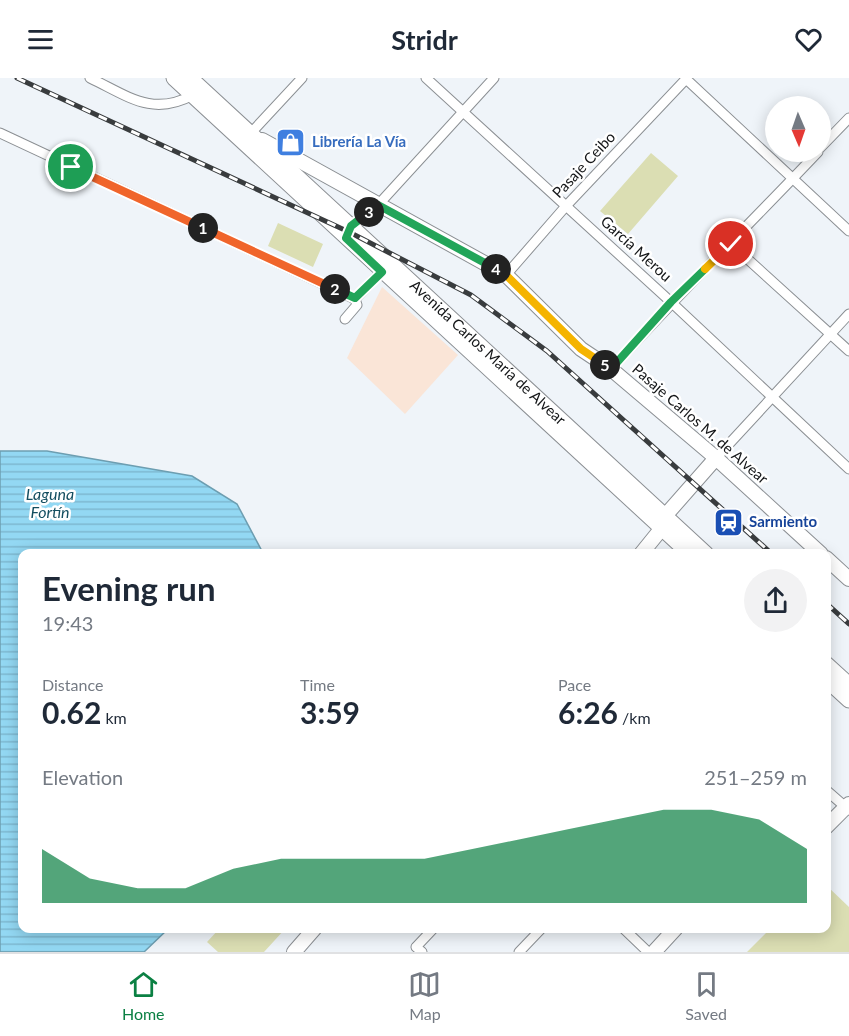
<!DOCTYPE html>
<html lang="en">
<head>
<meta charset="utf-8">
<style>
  body { margin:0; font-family:Lato,sans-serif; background:#f2f2f3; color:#1f2937; height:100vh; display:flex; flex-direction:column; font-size:22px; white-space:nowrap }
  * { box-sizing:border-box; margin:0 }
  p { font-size:20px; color:#747a83 }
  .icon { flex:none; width:33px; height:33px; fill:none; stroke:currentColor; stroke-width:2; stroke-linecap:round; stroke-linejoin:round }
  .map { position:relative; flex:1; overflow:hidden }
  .drawer { position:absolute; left:18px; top:471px; width:813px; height:384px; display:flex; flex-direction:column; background:#fff; border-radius:12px; box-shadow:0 3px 15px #0003 }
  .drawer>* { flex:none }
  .needle { width:39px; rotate:178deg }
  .buttons { position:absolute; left:765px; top:18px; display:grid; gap:12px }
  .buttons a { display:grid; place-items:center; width:66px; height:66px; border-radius:50%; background:#fff; box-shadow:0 3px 15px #0003; font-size:30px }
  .pin { position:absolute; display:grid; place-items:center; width:51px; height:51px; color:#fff; margin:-26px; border:3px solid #fff; border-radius:50%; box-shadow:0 2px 6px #0007 }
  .km { position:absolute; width:30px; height:30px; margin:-15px; border-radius:50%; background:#222; color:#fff; font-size:16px; line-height:30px; text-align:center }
  .round { display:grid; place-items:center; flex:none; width:63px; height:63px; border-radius:32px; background:#f2f2f3 }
  .overview { display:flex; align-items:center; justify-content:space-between; height:102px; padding:0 24px }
  h1 { font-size:33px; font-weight:700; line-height:45px }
  .stats { display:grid; grid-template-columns:repeat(3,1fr); gap:9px; height:102px; padding:6px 24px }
  .stats div { display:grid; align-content:center }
  .stats b { font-size:30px; font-weight:700 }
  .stats small { font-size:16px; font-weight:400 }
  .stats p { font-size:16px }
  .chart { height:168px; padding:12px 24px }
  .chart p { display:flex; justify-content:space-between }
  .chart svg { width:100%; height:108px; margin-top:6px; fill:#0b8043; opacity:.7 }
  header { display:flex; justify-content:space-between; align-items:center; height:78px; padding:0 24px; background:#fff; font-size:27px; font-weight:700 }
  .tab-bar { display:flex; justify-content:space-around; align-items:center; height:84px; border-top:2px solid #e0e1e3; background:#fff; font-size:16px; color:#747a83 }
  .tab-bar a { display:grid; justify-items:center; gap:3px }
  .tab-bar .active { color:#0b8043 }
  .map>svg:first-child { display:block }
  .education { fill:#fae5d7 }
  .grass { fill:#dbdeb3 }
  .water { fill:url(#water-rules); stroke:#6d9eb1; stroke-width:1.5 }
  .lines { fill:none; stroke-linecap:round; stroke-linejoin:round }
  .street-casing { stroke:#8b8f93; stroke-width:11 }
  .secondary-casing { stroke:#8b8f93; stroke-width:16 }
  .primary-casing { stroke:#8b8f93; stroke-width:17 }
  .street { stroke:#fff; stroke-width:9 }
  .secondary { stroke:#fff; stroke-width:14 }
  .primary { stroke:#fff; stroke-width:15 }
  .rail-casing { stroke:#393c3e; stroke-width:5 }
  .rail { stroke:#fff; stroke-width:3; stroke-dasharray:9; stroke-linecap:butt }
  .split-1-casing { stroke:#fff; stroke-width:12 }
  .split-2-casing { stroke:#fff; stroke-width:12 }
  .split-3-casing { stroke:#fff; stroke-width:12 }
  .split-4-casing { stroke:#fff; stroke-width:12 }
  .split-5-casing { stroke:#fff; stroke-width:12 }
  .split-6-casing { stroke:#fff; stroke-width:12 }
  .split-7-casing { stroke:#fff; stroke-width:12 }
  .split-1 { stroke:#f0652b; stroke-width:8 }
  .split-2 { stroke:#f0652b; stroke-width:8 }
  .split-3 { stroke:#22a559; stroke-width:8 }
  .split-4 { stroke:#22a559; stroke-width:8 }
  .split-5 { stroke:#f5b400; stroke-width:8 }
  .split-6 { stroke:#22a559; stroke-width:8 }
  .split-7 { stroke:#f5b400; stroke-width:8 }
  .labels { text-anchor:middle; stroke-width:5; stroke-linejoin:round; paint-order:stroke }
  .shop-label { font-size:15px; font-weight:bold; fill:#366cbe; stroke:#fff; text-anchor:start }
  .street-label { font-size:15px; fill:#131517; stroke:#fff }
  .transit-label { font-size:15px; font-weight:bold; fill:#164399; stroke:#fff; text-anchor:start }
  .water-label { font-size:16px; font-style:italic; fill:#144e60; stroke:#fff }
</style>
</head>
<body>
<header><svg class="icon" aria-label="menu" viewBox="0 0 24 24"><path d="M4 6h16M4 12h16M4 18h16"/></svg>Stridr<svg class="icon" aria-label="heart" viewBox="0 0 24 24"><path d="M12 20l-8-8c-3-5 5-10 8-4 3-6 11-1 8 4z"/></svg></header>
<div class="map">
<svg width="849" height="874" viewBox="0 0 849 874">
  <defs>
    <pattern id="water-rules" width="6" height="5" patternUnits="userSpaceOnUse" patternTransform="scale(1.5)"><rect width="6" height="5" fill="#93d8f3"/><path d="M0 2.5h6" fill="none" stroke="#7eb8d0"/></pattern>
  </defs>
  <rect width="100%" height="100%" fill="#eff4f9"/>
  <path class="education" d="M382,209L458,277L405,336L347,280Z"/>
  <path class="grass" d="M651,75L678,98L628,156L600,133Z
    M278,145L323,166L313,189L268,168Z
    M827,808L849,829V874H747L770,851L826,850Z
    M219,851V850L285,851L264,874H218L207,864Z"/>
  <path class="water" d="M0,373H47L192,398L237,426L263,475L22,476V850L168,851L144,874H0Z"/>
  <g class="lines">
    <defs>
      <path id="street" d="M90,0C128,18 152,39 193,17
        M426,0L671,224L849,391
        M685,0L849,153
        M0,55L355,221
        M250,56L302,0
        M820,70L849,40
        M350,152L351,148L378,127L494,0
        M731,166L849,273
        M506,197L566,128L687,0
        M355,221L385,190
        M345,241L357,227L355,221
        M611,291C678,216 749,147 818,74
        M716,380L849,236
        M826,712L849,732
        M623,850L648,874
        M422,874L416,869L434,850
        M519,874L542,850"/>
      <path id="secondary" d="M262,62L506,197L581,271L611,291L716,380L821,476
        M641,476L662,450L665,438L716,380
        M826,480L849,501
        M826,749L849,726
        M294,874L315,850
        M654,874L676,850"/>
      <g id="primary">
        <path d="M174,0L690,476"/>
        <path id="s1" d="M190,0L706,476"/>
        <path d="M826,586L849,607"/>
        <path d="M826,601L849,622"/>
      </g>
    </defs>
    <use href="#street" class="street-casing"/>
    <use href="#secondary" class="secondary-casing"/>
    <use href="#primary" class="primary-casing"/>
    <use href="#street" class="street"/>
    <use href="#secondary" class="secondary"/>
    <use href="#primary" class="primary"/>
    <defs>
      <path id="rail" d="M17,0L349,154L471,217L547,273L772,476
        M826,525L849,546"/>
    </defs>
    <use href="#rail" class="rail-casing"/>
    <use href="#rail" class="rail"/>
  </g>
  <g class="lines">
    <defs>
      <path id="split-1" d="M71,89L203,150"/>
      <path id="split-2" d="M203,150L335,211"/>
      <path id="split-3" d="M335,211L355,220L382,194L346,160L351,148L369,134"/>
      <path id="split-4" d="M369,134L378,127L496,191"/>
      <path id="split-5" d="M496,191L506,197L581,271L605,287"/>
      <path id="split-6" d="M605,287L611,291L671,224L705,191"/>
      <path id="split-7" d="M705,191L731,166"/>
    </defs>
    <use href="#split-1" class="split-1-casing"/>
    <use href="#split-2" class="split-2-casing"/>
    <use href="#split-3" class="split-3-casing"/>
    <use href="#split-4" class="split-4-casing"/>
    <use href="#split-5" class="split-5-casing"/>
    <use href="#split-6" class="split-6-casing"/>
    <use href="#split-7" class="split-7-casing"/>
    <use href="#split-1" class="split-1"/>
    <use href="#split-2" class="split-2"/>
    <use href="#split-3" class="split-3"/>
    <use href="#split-4" class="split-4"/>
    <use href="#split-5" class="split-5"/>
    <use href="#split-6" class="split-6"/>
    <use href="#split-7" class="split-7"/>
  </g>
  <defs>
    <symbol id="shop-square" viewBox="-11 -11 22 22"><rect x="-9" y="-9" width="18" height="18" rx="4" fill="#3f7fe0" stroke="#fff"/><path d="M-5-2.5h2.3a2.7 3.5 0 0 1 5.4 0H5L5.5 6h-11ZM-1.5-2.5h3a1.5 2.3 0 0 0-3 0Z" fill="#fff"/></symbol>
    <symbol id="station-square" viewBox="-11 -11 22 22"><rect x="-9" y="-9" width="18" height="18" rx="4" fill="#1a4fb4" stroke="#fff"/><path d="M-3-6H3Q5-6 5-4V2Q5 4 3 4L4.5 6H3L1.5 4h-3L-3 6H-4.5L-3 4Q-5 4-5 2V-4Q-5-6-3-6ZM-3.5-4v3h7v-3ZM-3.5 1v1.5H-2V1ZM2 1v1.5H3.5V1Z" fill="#fff"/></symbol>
  </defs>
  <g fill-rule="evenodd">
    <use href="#shop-square" x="274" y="48" width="33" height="33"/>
    <use href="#station-square" x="712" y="428" width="33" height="33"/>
  </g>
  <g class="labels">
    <g class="shop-label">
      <text x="312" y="69">Librería La Vía</text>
    </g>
    <g class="street-label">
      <text transform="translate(584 87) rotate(-47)" y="5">Pasaje Ceibo</text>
      <text transform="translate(636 171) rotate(42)" y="5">García Merou</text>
      <text dy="5" stroke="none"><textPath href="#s1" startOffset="405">Avenida Carlos María de Alvear</textPath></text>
      <text transform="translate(700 346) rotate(41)" y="5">Pasaje Carlos M. de Alvear</text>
    </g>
    <g class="transit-label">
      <text x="749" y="449">Sarmiento</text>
    </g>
    <g class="water-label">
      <text x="50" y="422">Laguna<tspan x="50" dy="18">Fortín</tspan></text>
    </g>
  </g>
</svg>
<div class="buttons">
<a><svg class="needle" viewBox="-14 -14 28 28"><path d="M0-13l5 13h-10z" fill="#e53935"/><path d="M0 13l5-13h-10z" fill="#747a83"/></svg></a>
</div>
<div class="pin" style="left:71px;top:89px;background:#1e9e55"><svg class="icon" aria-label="arrive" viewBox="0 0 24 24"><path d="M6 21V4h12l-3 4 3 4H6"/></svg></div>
<div class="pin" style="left:731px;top:166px;background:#d93025"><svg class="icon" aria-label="check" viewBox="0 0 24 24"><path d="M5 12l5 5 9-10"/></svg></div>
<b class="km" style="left:203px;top:150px">1</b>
<b class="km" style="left:335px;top:211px">2</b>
<b class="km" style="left:369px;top:134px">3</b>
<b class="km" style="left:496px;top:191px">4</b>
<b class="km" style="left:605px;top:287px">5</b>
<section class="drawer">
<div class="overview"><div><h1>Evening run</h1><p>19:43</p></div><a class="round"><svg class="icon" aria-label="share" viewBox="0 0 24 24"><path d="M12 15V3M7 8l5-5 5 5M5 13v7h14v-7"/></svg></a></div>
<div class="stats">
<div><p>Distance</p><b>0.62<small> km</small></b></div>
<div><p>Time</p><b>3:59</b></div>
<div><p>Pace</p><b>6:26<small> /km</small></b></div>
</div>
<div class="chart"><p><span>Elevation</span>251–259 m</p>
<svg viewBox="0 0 160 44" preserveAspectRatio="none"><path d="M0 44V22L10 34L20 38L30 38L40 30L50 26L60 26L70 26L80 26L90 22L100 18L110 14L120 10L130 6L140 6L150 10L160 22V44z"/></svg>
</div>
</section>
</div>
<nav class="tab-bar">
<a class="active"><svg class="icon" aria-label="home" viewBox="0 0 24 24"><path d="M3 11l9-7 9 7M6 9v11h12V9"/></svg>Home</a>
<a><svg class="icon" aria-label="map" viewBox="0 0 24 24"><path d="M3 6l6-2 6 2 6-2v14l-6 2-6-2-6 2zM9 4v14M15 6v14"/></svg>Map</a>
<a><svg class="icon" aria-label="saved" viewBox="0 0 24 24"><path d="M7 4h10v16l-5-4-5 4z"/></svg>Saved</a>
</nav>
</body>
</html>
